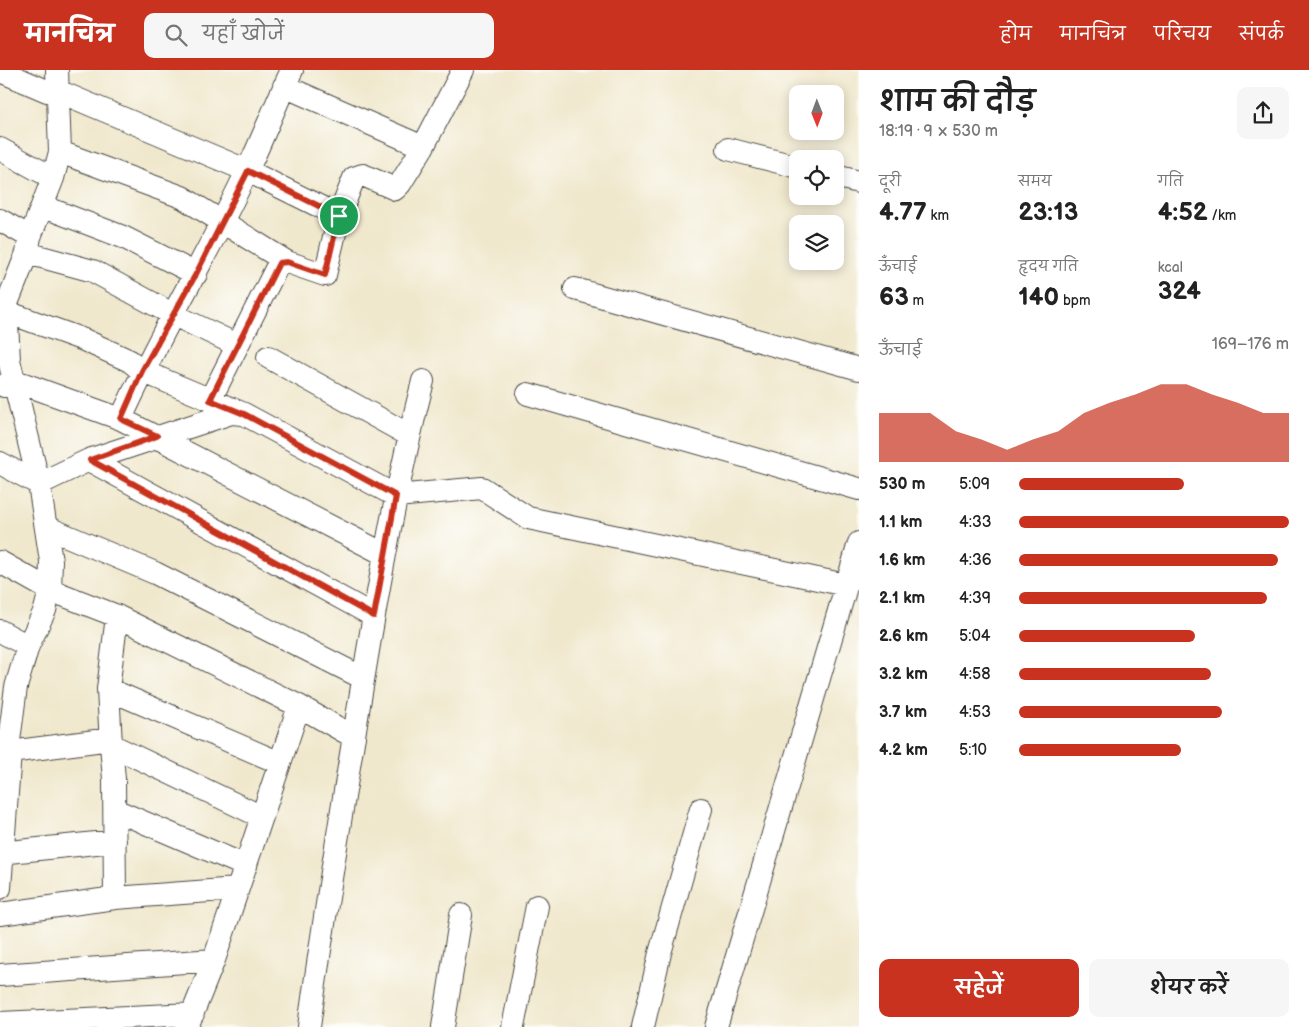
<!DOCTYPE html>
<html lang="hi">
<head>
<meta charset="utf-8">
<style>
  body { margin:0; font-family:"Balsamiq Sans","Playpen Sans Deva",sans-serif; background:#f6f6f6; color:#222; height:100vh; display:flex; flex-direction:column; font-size:19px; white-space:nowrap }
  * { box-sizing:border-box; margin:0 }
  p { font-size:16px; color:#767676 }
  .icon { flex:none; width:28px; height:28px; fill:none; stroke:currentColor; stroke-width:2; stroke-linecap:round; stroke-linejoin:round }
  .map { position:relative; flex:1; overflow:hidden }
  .drawer { display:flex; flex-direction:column; background:#fff; width:450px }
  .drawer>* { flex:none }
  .needle { width:32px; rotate:179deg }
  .tools { position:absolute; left:789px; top:15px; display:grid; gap:10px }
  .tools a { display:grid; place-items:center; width:55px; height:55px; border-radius:10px; background:#fff; box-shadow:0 2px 12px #0003; font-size:25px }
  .pin { position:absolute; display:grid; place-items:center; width:42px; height:42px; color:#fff; margin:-21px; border:2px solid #fff; border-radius:50%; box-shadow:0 1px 5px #0007 }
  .round { display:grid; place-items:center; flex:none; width:52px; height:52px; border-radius:10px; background:#f6f6f6 }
  .headline { display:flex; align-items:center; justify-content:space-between; height:85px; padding:0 20px }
  h1 { font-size:28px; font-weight:600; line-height:38px }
  .figures { display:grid; grid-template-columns:repeat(3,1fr); gap:8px; height:85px; padding:5px 20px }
  .figures div { display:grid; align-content:center }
  .figures b { font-size:25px; font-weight:600 }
  .figures small { font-size:14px; font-weight:400 }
  .figures p { font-size:14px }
  .chart { height:140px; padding:10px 20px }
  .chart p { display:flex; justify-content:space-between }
  .chart svg { width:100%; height:90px; margin-top:5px; fill:#c8321e; opacity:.7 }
  .button { display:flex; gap:10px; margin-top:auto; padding:10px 20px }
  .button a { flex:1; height:58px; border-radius:10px; background:#c8321e; color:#fff; font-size:20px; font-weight:600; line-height:58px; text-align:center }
  .button a+a { background:#f6f6f6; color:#222 }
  ul { padding:0 20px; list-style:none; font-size:16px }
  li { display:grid; grid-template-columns:80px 60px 1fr; align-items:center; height:38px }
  li i { height:12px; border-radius:6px; background:#c8321e }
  header { display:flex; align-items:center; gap:30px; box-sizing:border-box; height:70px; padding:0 25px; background:#c8321e; color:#fff }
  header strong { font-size:24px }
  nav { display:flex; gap:28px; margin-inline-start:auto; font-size:18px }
  .search { width:350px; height:45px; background:#f6f6f6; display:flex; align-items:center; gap:12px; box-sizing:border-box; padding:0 18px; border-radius:10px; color:#767676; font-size:19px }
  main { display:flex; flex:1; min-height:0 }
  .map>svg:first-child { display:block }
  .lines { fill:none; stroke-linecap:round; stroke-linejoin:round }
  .minor-casing { stroke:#494743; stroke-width:24 }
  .minor { stroke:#fff; stroke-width:22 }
  .route-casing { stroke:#fff; stroke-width:10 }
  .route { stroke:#c8321e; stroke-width:6 }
</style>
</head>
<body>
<header>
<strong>मानचित्र</strong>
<div class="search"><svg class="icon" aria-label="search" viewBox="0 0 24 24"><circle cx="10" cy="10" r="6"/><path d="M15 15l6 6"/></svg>यहाँ खोजें</div>
<nav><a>होम</a><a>मानचित्र</a><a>परिचय</a><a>संपर्क</a></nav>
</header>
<main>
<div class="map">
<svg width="859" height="957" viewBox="0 0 859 957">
  <rect width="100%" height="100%" fill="#fdfcf7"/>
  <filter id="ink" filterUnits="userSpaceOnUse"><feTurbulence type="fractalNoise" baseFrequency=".02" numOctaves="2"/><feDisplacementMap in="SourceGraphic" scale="10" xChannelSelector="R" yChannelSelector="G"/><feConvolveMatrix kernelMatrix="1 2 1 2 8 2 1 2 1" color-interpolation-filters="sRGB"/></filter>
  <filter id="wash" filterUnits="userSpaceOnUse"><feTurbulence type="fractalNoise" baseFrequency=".0096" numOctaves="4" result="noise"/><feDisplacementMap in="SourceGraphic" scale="20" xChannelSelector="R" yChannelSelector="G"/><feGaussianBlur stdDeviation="1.12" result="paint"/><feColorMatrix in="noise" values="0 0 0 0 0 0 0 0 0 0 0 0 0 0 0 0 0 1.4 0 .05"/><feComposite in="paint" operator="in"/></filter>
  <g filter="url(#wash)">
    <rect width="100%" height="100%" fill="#f0e8cd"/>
  </g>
  <g filter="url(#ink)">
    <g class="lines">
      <defs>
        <path id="minor" d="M0,1L47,21H58L248,101L339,146
          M284,16L423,77
          M0,79L53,108
          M728,79L798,97
          M60,82L182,127L287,192
          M835,106L859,112
          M42,136L123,167L196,204
          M0,150L30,167
          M27,183L93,201L174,245L237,275
          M575,219L859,299
          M0,237L4,241L84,270L130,291L142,301L244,344L396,426L482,418L528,448L846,515
          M268,287L409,365
          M4,316L13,310L121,349L384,484
          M528,324L859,419
          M210,330L279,193L287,192L325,205L339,146L354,108L363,105L395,119L400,114L423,77L463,0
          M121,349C159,264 208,185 247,101C263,68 276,33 292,0
          M89,390L374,546
          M0,393L39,414L89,390L231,343L243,344
          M46,457L155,503L363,608
          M0,492L50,520L117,546L299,636L354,667
          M0,561L28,576
          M108,619L280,693
          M111,675L262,747
          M10,682L111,669
          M115,740L246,796
          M0,783L115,771
          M0,818L10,682L9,671L16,617L28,576L45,540L50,520L51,491L39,414L9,290L7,253L4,241L27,183L30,167L53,108L60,82L57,0
          M115,828L114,709L111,675L108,619L117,546
          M0,844L115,828L237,819
          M0,905L214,890
          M0,953L193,944
          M187,957L214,890L299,636
          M309,957C322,860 338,763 354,666C373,547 393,428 423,311
          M443,957L461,845
          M513,957L537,836
          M643,957L660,883L701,739
          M716,957L859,473"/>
      </defs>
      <use href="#minor" class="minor-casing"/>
      <use href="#minor" class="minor"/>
    </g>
  </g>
  <g class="lines" filter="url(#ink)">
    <defs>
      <path id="route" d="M248,101L339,146L325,205L287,192L279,193L210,330L244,344L396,426L374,546L90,390L157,366L121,349L142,301L196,204Z"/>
    </defs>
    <use href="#route" class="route-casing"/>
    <use href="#route" class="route"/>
  </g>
</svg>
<div class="tools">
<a><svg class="needle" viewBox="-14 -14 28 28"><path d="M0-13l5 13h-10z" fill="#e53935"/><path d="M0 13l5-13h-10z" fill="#767676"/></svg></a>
<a><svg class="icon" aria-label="locate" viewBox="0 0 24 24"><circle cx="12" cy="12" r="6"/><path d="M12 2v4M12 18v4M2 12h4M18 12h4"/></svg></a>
<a><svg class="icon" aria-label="layers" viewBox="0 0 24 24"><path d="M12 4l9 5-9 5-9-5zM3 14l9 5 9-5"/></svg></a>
</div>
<div class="pin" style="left:339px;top:146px;background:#1e9e55"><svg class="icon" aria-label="arrive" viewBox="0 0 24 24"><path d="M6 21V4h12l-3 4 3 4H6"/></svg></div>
</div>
<section class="drawer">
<div class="headline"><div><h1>शाम की दौड़</h1><p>18:19 · 9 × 530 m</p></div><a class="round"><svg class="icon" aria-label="share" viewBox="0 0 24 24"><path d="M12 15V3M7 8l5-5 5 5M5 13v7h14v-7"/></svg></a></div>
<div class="figures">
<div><p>दूरी</p><b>4.77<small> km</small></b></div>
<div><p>समय</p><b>23:13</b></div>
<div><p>गति</p><b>4:52<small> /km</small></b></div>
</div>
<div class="figures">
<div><p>ऊँचाई</p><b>63<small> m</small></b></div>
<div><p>हृदय गति</p><b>140<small> bpm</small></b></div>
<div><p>kcal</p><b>324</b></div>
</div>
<div class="chart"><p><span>ऊँचाई</span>169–176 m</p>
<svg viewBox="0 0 160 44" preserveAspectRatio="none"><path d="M0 44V20L10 20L20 20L30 29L40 33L50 38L60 33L70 29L80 20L90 15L100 11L110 6L120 6L130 11L140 15L150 20L160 20V44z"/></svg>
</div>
<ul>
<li><b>530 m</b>5:09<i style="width:61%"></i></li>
<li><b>1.1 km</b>4:33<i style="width:100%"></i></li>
<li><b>1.6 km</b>4:36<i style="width:96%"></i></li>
<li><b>2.1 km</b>4:39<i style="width:92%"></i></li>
<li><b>2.6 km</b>5:04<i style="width:65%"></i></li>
<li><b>3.2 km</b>4:58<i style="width:71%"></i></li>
<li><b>3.7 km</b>4:53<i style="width:75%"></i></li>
<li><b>4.2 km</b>5:10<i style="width:60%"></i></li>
</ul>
<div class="button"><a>सहेजें</a><a>शेयर करें</a></div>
</section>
</main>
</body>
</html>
